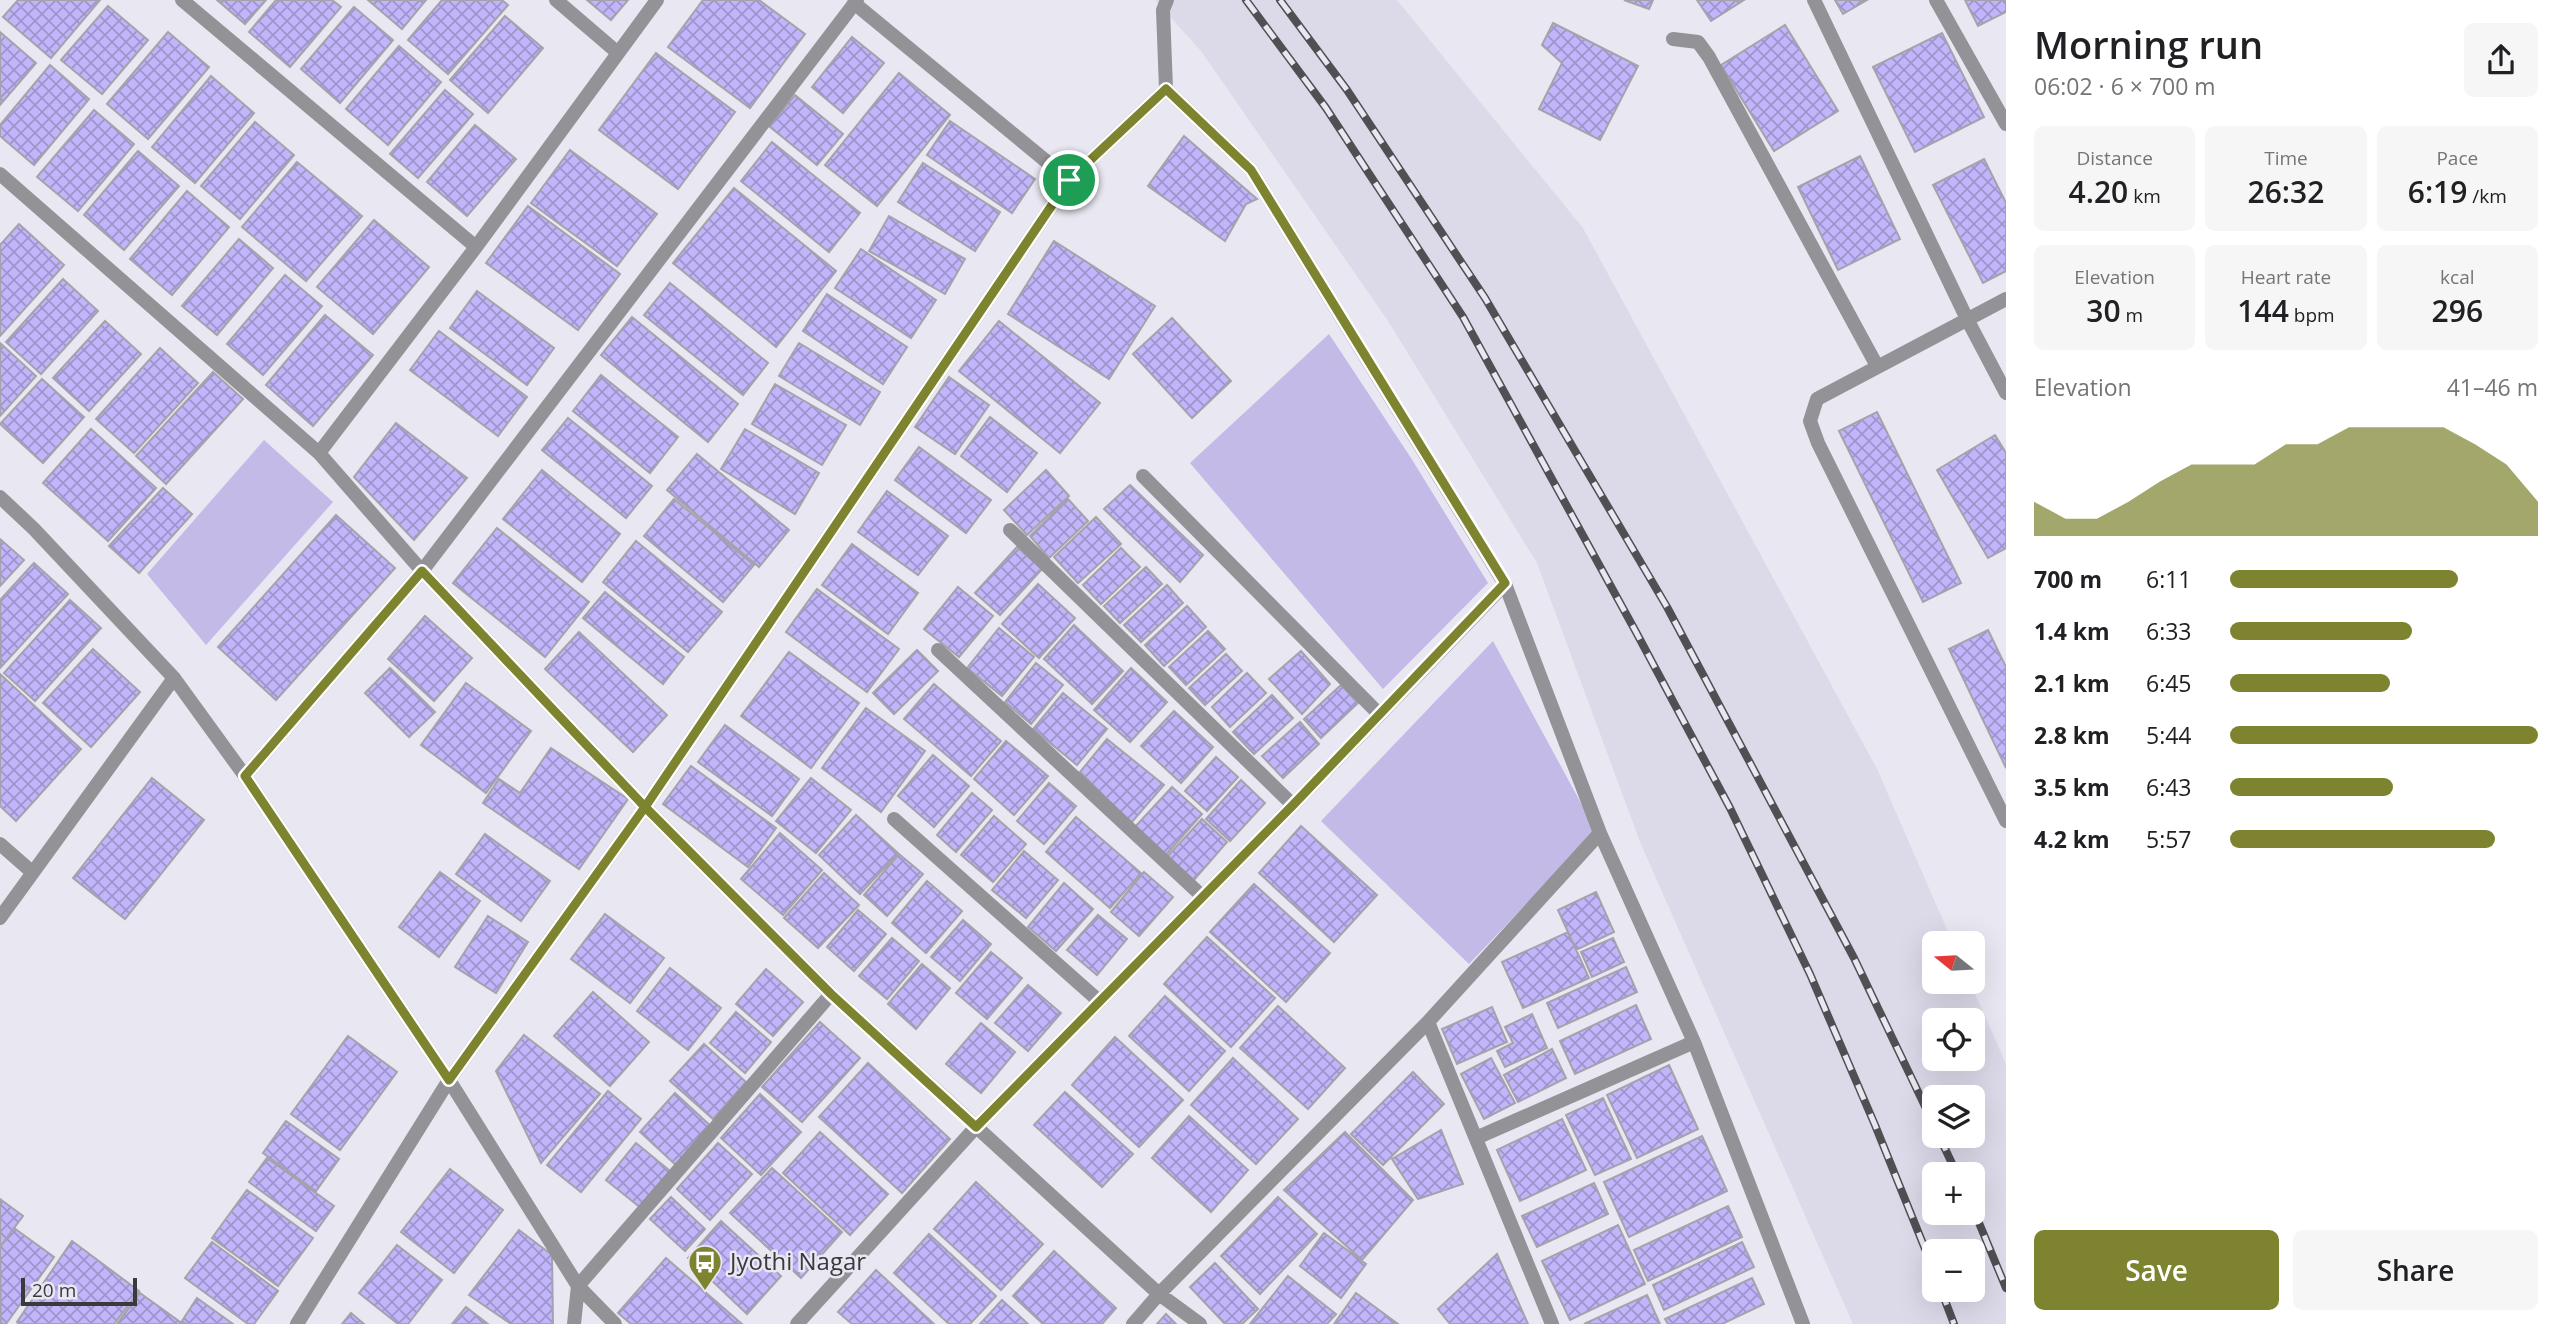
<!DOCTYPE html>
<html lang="en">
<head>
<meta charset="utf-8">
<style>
  body { margin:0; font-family:"Open Sans",sans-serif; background:#f6f6f6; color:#202124; height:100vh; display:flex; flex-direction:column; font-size:26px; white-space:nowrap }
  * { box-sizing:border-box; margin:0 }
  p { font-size:23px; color:#757577 }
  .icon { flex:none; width:38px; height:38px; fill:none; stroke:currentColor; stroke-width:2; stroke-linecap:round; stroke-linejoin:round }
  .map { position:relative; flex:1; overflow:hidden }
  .details { display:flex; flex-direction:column; background:#fff; width:560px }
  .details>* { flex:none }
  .needle { width:46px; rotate:288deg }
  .fabs { position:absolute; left:1922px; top:931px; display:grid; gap:14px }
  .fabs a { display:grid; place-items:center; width:63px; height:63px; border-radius:10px; background:#fff; box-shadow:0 7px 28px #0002; font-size:35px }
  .scale { position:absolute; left:21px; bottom:18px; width:116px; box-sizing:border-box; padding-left:7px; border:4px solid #3a3a3d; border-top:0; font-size:19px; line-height:24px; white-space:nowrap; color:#3a3a3d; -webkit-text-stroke:5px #e9e7f1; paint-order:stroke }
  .pin { position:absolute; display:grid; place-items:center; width:60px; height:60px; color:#fff; margin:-30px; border:4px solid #fff; border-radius:50%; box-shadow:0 2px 7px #0007 }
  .round { display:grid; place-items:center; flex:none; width:74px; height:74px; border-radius:10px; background:#f6f6f6 }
  .summary { display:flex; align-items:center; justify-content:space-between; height:119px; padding:0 28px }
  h1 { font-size:38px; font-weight:600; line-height:52px }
  .stats { display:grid; grid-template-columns:repeat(3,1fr); gap:10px; height:119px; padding:7px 28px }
  .stats div { display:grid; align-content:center; border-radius:10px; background:#f6f6f6; text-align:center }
  .stats b { font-size:30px; font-weight:600 }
  .stats small { font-size:19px; font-weight:400 }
  .stats p { font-size:19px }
  .chart { height:196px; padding:14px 28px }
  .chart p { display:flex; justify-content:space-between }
  .chart svg { width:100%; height:126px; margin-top:7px; fill:#7d832e; opacity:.7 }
  .action { display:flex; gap:14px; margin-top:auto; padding:14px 28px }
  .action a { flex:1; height:80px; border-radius:10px; background:#7d832e; color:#fff; font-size:28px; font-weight:600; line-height:80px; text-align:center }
  .action a+a { background:#f6f6f6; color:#202124 }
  ul { padding:0 28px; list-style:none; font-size:23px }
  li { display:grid; grid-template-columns:112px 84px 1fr; align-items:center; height:52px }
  li i { height:18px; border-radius:9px; background:#7d832e }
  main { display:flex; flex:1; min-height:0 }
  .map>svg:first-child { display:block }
  .built { fill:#dcdae9; fill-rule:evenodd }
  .green { fill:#c3bae8 }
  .building { fill:url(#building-cross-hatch); stroke:#a4a3ab; stroke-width:2 }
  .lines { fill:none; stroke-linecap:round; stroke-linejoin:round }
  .street { stroke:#939296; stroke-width:14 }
  .rail-casing { stroke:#505054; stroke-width:8 }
  .rail { stroke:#e9e7f1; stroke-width:5; stroke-dasharray:16; stroke-linecap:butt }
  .route-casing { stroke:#fff; stroke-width:14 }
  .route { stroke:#7d832e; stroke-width:9 }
  .labels { text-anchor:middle; stroke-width:5; stroke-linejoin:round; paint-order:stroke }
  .poi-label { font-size:24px; fill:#3a3a3d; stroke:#e9e7f1; text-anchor:start }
</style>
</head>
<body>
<main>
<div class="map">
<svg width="2006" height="1324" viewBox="0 0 2006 1324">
  <defs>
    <pattern id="building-cross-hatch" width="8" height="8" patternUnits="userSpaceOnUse" patternTransform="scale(1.75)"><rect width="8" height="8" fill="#c3b5fb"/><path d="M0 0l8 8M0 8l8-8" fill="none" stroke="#9f94cc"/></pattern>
  </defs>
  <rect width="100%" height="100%" fill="#e9e7f1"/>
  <path class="built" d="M1155,0H1397L1583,228L1877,769L1953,943H1934V982H1970L2006,1064V1324H1853L1640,842L1537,563L1388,321L1201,51ZM1934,1020H1972V1059H1934ZM1934,1097H1972V1136H1934ZM1934,1174H1972V1213H1934ZM1934,1251H1972V1290H1934Z"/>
  <path class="green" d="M1329,334L1411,458L1488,583L1383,689L1190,463Z
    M264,440L333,502L206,645L147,574Z
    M1493,641L1596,831L1469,964L1321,821Z"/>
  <path class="building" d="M18,0H100L51,58L3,17Z
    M217,0H266L245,24Z
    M276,0H332L341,7L290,67L249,32Z
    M368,0H426L402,29Z
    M442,0H502L508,5L448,74L408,40Z
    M587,0H628L611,20Z
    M703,0H759L805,34L750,108L668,47Z
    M1624,0H1653L1649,9Z
    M1697,0H1744L1711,21Z
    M1835,0H1867L1843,14Z
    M1965,0H2006V12L1978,26Z
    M108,6L148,40L102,94L61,60Z
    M354,7L393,40L340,103L301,69Z
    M505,16L543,48L488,113L450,80Z
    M1553,23L1638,66L1600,140L1539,109L1562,63L1542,45Z
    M1785,25L1838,111L1774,151L1721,65Z
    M0,32L36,63L0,105Z
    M168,32L209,67L148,139L107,104Z
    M1942,33L1984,117L1915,152L1873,67Z
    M852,37L884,63L843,113L812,87Z
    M399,46L441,82L388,145L346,109Z
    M656,53L735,112L678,189L599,130Z
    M50,65L89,99L34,165L0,136V125Z
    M899,73L950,115L877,206L825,165Z
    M211,76L254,113L195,183L152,147Z
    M445,90L473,114L418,178L390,154Z
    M795,95L843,134L817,165L769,126Z
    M94,110L134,144L78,211L37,177Z
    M950,121L1035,179L1012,213L927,155Z
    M255,122L294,155L240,219L201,186Z
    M475,125L516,159L467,216L427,182Z
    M1184,136L1257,199L1246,204L1225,241L1148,186Z
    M772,142L860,213L829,252L741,181Z
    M570,150L657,214L617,266L531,203Z
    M138,151L179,186L124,250L84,215Z
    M1860,156L1900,239L1838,270L1798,187Z
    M1984,159L2006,203V271L1983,283L1933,185Z
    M297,162L362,216L306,281L242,227Z
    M923,163L1000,212L975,251L898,202Z
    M734,188L836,271L776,347L673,263Z
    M187,191L229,227L172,295L130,259Z
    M528,206L620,274L578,330L486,263Z
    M889,216L965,259L945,294L869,251Z
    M374,220L429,267L373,334L317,287Z
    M19,224L64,265L0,336V245Z
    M239,239L273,268L217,335L182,306Z
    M1054,241L1155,306L1109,379L1008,314Z
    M861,249L936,300L911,338L835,288Z
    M285,275L322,306L263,375L227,344Z
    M63,279L98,311L41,374L6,342Z
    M670,283L768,363L743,395L644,315Z
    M477,291L554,348L527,385L450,328Z
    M827,294L907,347L883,384L803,331Z
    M325,315L373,355L313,426L266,385Z
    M632,317L738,404L708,442L601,355Z
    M1172,318L1231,381L1192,418L1133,354Z
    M105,321L141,354L89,411L53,378Z
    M999,321L1100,403L1060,453L959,371Z
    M439,331L527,397L498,436L410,370Z
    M0,343L36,376L0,416Z
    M799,343L880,392L860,425L779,376Z
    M160,348L198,383L134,453L96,419Z
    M213,372L243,399L166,484L136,456Z
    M601,375L678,437L650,473L573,411Z
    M949,377L989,405L955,454L915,427Z
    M42,379L84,417L43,463L0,424Z
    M775,384L846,425L822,465L752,424Z
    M1877,412L1961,583L1923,602L1839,431Z
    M990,417L1037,453L1007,492L961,456Z
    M568,418L652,486L626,518L542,450Z
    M396,423L467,478L414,540L354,477Z
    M91,429L156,488L108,541L43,483Z
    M745,429L819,473L795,514L721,469Z
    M1995,435L2006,453V548L1988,558L1937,470Z
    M919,447L991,500L966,533L895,480Z
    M697,454L789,530L759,567L667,490Z
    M542,470L620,534L582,582L503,519Z
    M1046,470L1069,496L1027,535L1004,510Z
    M1130,485L1203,555L1180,582L1104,509Z
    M163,488L192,514L139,573L109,546Z
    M887,491L948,536L918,575L858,532Z
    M674,499L754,565L723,602L644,536Z
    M1068,499L1088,521L1049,558L1030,536Z
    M336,515L395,568L276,700L218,647Z
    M1096,517L1121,544L1078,583L1054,557Z
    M497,528L589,602L545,657L453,583Z
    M0,539L24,560L0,586Z
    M636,541L722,612L688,652L603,582Z
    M852,544L918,593L888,634L822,585Z
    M1017,547L1042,569L1000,615L975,593Z
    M1121,548L1140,567L1101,604L1083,585Z
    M34,563L68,594L1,667L0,600Z
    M1146,567L1162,584L1120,623L1104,606Z
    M1038,584L1075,618L1039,658L1002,624Z
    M1167,585L1183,603L1141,642L1124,625Z
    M958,587L993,616L959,657L924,629Z
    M817,589L899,649L867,692L786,632Z
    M605,592L684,657L663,684L583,618Z
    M70,600L101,628L35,701L4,673Z
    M1187,606L1206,627L1164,666L1145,645Z
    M425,616L472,658L434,701L388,659Z
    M1074,625L1123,671L1092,704L1044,659Z
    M999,628L1034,657L1002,696L967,668Z
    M1988,630L2006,667V768L1949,649Z
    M1208,631L1225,649L1186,685L1169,667Z
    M579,632L667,715L633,752L545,669Z
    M93,649L140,692L91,747L43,703Z
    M917,650L938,671L894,714L873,693Z
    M1301,651L1330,684L1302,714L1269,679Z
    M789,652L859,703L811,768L741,716Z
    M1226,654L1242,671L1205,705L1189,688Z
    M1036,663L1063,685L1031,724L1005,702Z
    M390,668L435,712L409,737L365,693Z
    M1131,668L1167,702L1130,742L1094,710Z
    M1247,673L1266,693L1230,727L1212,707Z
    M0,674L81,749L16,821L0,806Z
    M466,683L531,731L486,793L421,745Z
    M934,684L1001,741L971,776L904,719Z
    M1341,685L1358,703L1321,738L1304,719Z
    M1063,693L1107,729L1077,765L1033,729Z
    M1272,695L1293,718L1254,754L1233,732Z
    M866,708L925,751L881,812L822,768Z
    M1174,711L1213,747L1181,783L1141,746Z
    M1300,722L1319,744L1283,778L1262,756Z
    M725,725L799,779L772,816L698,762Z
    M1107,739L1164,785L1131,823L1080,772Z
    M1006,741L1048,776L1014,815L974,779Z
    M551,748L628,799L579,869L483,803L499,779L520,793Z
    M933,755L969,786L934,827L898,796Z
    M1216,757L1238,777L1207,811L1185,791Z
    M691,766L776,828L748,867L663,804Z
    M152,778L204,820L125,919L73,878Z
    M811,778L851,810L816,853L776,821Z
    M1241,780L1265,803L1230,841L1206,819Z
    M1049,783L1076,806L1044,844L1017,821Z
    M1172,787L1202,814L1165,856L1134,828Z
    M972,793L992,810L956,852L937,835Z
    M856,815L898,853L860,894L819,855Z
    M994,816L1026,844L993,882L961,855Z
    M1076,817L1141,873L1110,908L1046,852Z
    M1202,819L1227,842L1193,881L1167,857Z
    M1301,826L1377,895L1334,942L1259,873Z
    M780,833L822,870L783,915L741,879Z
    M485,834L550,881L521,921L456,874Z
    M1024,851L1058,880L1026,918L992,890Z
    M899,854L923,874L887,916L864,895Z
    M440,872L480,901L439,957L399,927Z
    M1144,872L1173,897L1139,936L1111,912Z
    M824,873L859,905L818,948L784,918Z
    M927,881L962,911L926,953L892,923Z
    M1064,883L1093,909L1056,951L1028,927Z
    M1254,884L1330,953L1286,1002L1210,932Z
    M1596,892L1614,932L1576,950L1558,910Z
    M858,910L886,934L854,971L827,947Z
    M605,914L664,958L630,1003L571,959Z
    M1098,915L1127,939L1097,975L1067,950Z
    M488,916L528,942L496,993L455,967Z
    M963,920L991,944L960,981L931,957Z
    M1568,932L1589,978L1523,1008L1502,962Z
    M1207,937L1275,998L1231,1047L1164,984Z
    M892,938L919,961L887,999L859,976Z
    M1613,938L1624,962L1592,977L1581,952Z
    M991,952L1022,978L987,1019L956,993Z
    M922,964L950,988L916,1029L888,1004Z
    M1626,967L1637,992L1558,1028L1547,1003Z
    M670,968L721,1008L688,1050L637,1011Z
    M766,969L803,1002L773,1036L736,1004Z
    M1028,985L1061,1013L1028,1051L995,1023Z
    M593,992L649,1042L610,1086L554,1036Z
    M1165,996L1225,1051L1189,1091L1129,1036Z
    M1636,1005L1651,1039L1575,1074L1560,1041Z
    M1278,1006L1345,1068L1308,1109L1240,1048Z
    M1492,1007L1507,1042L1457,1064L1442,1029Z
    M736,1012L771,1042L745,1073L710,1043Z
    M1532,1014L1547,1048L1505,1067L1497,1051L1513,1043L1505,1027Z
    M820,1022L860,1058L802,1122L762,1087Z
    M981,1023L1015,1052L981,1093L946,1064Z
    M524,1035L600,1094L541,1163L496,1071Z
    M348,1036L397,1072L340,1150L291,1114Z
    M1115,1037L1183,1100L1139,1147L1072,1085Z
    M704,1044L746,1082L713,1119L670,1081Z
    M1552,1049L1566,1078L1518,1102L1504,1075Z
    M1233,1058L1298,1119L1256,1164L1191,1105Z
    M1491,1058L1515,1103L1484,1119L1461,1074Z
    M868,1063L950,1139L902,1193L819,1117Z
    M1669,1065L1698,1129L1637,1158L1607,1095Z
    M1413,1072L1444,1104L1383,1165L1351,1134Z
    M608,1091L641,1119L581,1192L547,1165Z
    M1065,1092L1133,1154L1102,1187L1034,1125Z
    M675,1093L713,1128L678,1167L640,1132Z
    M760,1094L801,1132L761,1175L721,1138Z
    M1603,1098L1631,1159L1595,1175L1566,1115Z
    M1189,1116L1248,1170L1211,1212L1152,1158Z
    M1562,1119L1586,1170L1520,1201L1497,1150Z
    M286,1121L339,1159L316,1191L263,1153Z
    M1441,1130L1463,1184L1418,1199L1392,1159Z
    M820,1132L888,1194L850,1235L783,1173Z
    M1345,1132L1413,1200L1362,1260L1284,1190Z
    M1702,1136L1727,1191L1629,1237L1604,1182Z
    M636,1143L670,1171L641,1208L606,1180Z
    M718,1143L752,1174L710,1220L677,1189Z
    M267,1158L334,1206L316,1231L249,1182Z
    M772,1168L842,1232L801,1278L730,1213Z
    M450,1169L503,1210L454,1273L401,1232Z
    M976,1182L1043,1244L1001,1290L934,1229Z
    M1594,1183L1608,1214L1537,1247L1522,1216Z
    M247,1190L313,1238L278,1286L212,1238Z
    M671,1197L705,1229L685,1251L650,1219Z
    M1278,1197L1317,1234L1260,1294L1221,1256Z
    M0,1199L23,1216L0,1247Z
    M1728,1206L1742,1237L1648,1281L1634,1250Z
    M721,1221L781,1276L747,1314L688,1258Z
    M1618,1225L1645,1284L1570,1320L1542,1261Z
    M14,1228L54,1257L6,1324H1L0,1247Z
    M519,1230L552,1255L553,1324H511L469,1295Z
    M1324,1233L1366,1264L1341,1298L1300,1266Z
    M929,1234L996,1296L970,1324H949L894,1273Z
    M72,1241L139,1291L114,1324H19L17,1322Z
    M212,1242L278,1291L254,1324H248L185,1278Z
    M1742,1242L1754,1267L1664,1310L1653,1285Z
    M397,1245L442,1280L408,1324H398L359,1293Z
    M1054,1251L1116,1308L1102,1324H1043L1013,1296Z
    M1497,1254L1528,1324H1450L1438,1309Z
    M666,1258L742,1324H631L618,1313Z
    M1215,1263L1258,1309L1242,1324H1225L1190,1287Z
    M876,1270L934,1324H852L838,1312Z
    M1288,1276L1336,1314L1327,1324H1250Z
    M1752,1278L1764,1304L1722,1324H1668L1665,1319Z
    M140,1293L183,1324H117Z
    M1356,1293L1398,1324H1334Z
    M1647,1295L1660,1324H1584Z
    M197,1298L233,1324H186L182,1321Z
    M1002,1300L1028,1324H980Z
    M466,1307L488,1324H452Z
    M351,1313L364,1324H342Z
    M1166,1314L1176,1324H1157Z"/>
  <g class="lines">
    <path class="street" d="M182,0L476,247
      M556,0L618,53
      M1167,0L1163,10L1166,89L1251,170L1505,584L1600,833L1694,1042L1803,1324
      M1814,0L1967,319L2006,393
      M1936,0L2006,124
      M854,3L1069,180
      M1673,39L1698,42L1709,57L1877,366
      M0,174L319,453L422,571L645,807L831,994L1159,1294L1200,1324
      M2006,299L1817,399L1810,421L1818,443L2006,821
      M319,453L476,247L657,0
      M1143,476L1379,714
      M0,497L34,529L174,678L245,776L449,1080L578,1286L615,1324
      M1010,530L1293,805
      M938,650L1202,896
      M245,776L422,571L857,0
      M894,819L1099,1001
      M0,844L32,872
      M0,918L174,678
      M1428,1022L1552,1324
      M1476,1138L1694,1042
      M297,1324L449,1080L645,807L1069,180L1166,89
      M574,1324L578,1286L831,994
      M797,1324L976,1127L1293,805L1505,584
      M1133,1324L1159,1294L1428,1022L1600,833"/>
    <defs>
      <path id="rail" d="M1246,0L1326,108L1463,317L1636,632L1730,808L1810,974L1875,1125L1934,1271
        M1280,0L1347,90L1485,298L1667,607L1854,958L1934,1125
        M1939,1136L1957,1174
        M1972,1206L2006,1288
        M1941,1290L1954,1324"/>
    </defs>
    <use href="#rail" class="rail-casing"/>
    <use href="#rail" class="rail"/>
  </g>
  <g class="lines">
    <defs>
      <path id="route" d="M1069,180L645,807L449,1080L245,776L422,571L645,807L831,994L976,1127L1293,805L1505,583L1251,170L1166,89L1069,180"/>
    </defs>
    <use href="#route" class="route-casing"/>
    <use href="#route" class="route"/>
  </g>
  <defs>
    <symbol id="bus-pin" viewBox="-11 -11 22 30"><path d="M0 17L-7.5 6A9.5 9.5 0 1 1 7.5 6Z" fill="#7d832e" stroke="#e9e7f1"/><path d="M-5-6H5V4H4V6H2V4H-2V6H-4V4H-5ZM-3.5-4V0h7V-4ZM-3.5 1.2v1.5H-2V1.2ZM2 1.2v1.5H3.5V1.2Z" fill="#fff"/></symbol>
  </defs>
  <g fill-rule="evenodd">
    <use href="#bus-pin" x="686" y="1243" width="38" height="52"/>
  </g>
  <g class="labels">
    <g class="poi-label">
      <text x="730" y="1270">Jyothi Nagar</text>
    </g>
  </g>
</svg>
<div class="fabs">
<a><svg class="needle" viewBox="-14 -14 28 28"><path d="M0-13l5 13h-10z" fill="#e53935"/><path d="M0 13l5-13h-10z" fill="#757577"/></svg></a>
<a><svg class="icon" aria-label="locate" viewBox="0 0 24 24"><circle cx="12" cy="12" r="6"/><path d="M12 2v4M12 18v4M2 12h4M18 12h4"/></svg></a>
<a><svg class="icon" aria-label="layers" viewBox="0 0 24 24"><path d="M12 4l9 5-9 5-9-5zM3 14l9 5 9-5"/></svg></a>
<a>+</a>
<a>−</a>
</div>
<div class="scale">20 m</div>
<div class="pin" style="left:1069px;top:180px;background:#1e9e55"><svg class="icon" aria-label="arrive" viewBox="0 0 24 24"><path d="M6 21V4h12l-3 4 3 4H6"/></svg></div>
</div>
<section class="details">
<div class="summary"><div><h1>Morning run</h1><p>06:02 · 6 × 700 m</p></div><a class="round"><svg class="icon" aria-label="share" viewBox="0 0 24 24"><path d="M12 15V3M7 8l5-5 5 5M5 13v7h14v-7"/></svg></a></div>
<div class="stats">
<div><p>Distance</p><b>4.20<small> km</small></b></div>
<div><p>Time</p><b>26:32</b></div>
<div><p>Pace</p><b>6:19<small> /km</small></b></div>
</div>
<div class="stats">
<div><p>Elevation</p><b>30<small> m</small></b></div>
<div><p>Heart rate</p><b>144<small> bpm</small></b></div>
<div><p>kcal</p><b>296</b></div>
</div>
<div class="chart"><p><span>Elevation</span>41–46 m</p>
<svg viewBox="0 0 160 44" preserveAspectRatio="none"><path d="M0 44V32L10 38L20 38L30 32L40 25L50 19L60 19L70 19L80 12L90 12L100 6L110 6L120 6L130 6L140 12L150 19L160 32V44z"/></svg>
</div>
<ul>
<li><b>700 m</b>6:11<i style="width:74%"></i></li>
<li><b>1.4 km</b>6:33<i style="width:59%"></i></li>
<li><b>2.1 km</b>6:45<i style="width:52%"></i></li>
<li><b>2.8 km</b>5:44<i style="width:100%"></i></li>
<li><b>3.5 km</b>6:43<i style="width:53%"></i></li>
<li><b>4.2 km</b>5:57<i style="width:86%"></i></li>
</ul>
<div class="action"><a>Save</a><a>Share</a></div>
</section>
</main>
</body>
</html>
